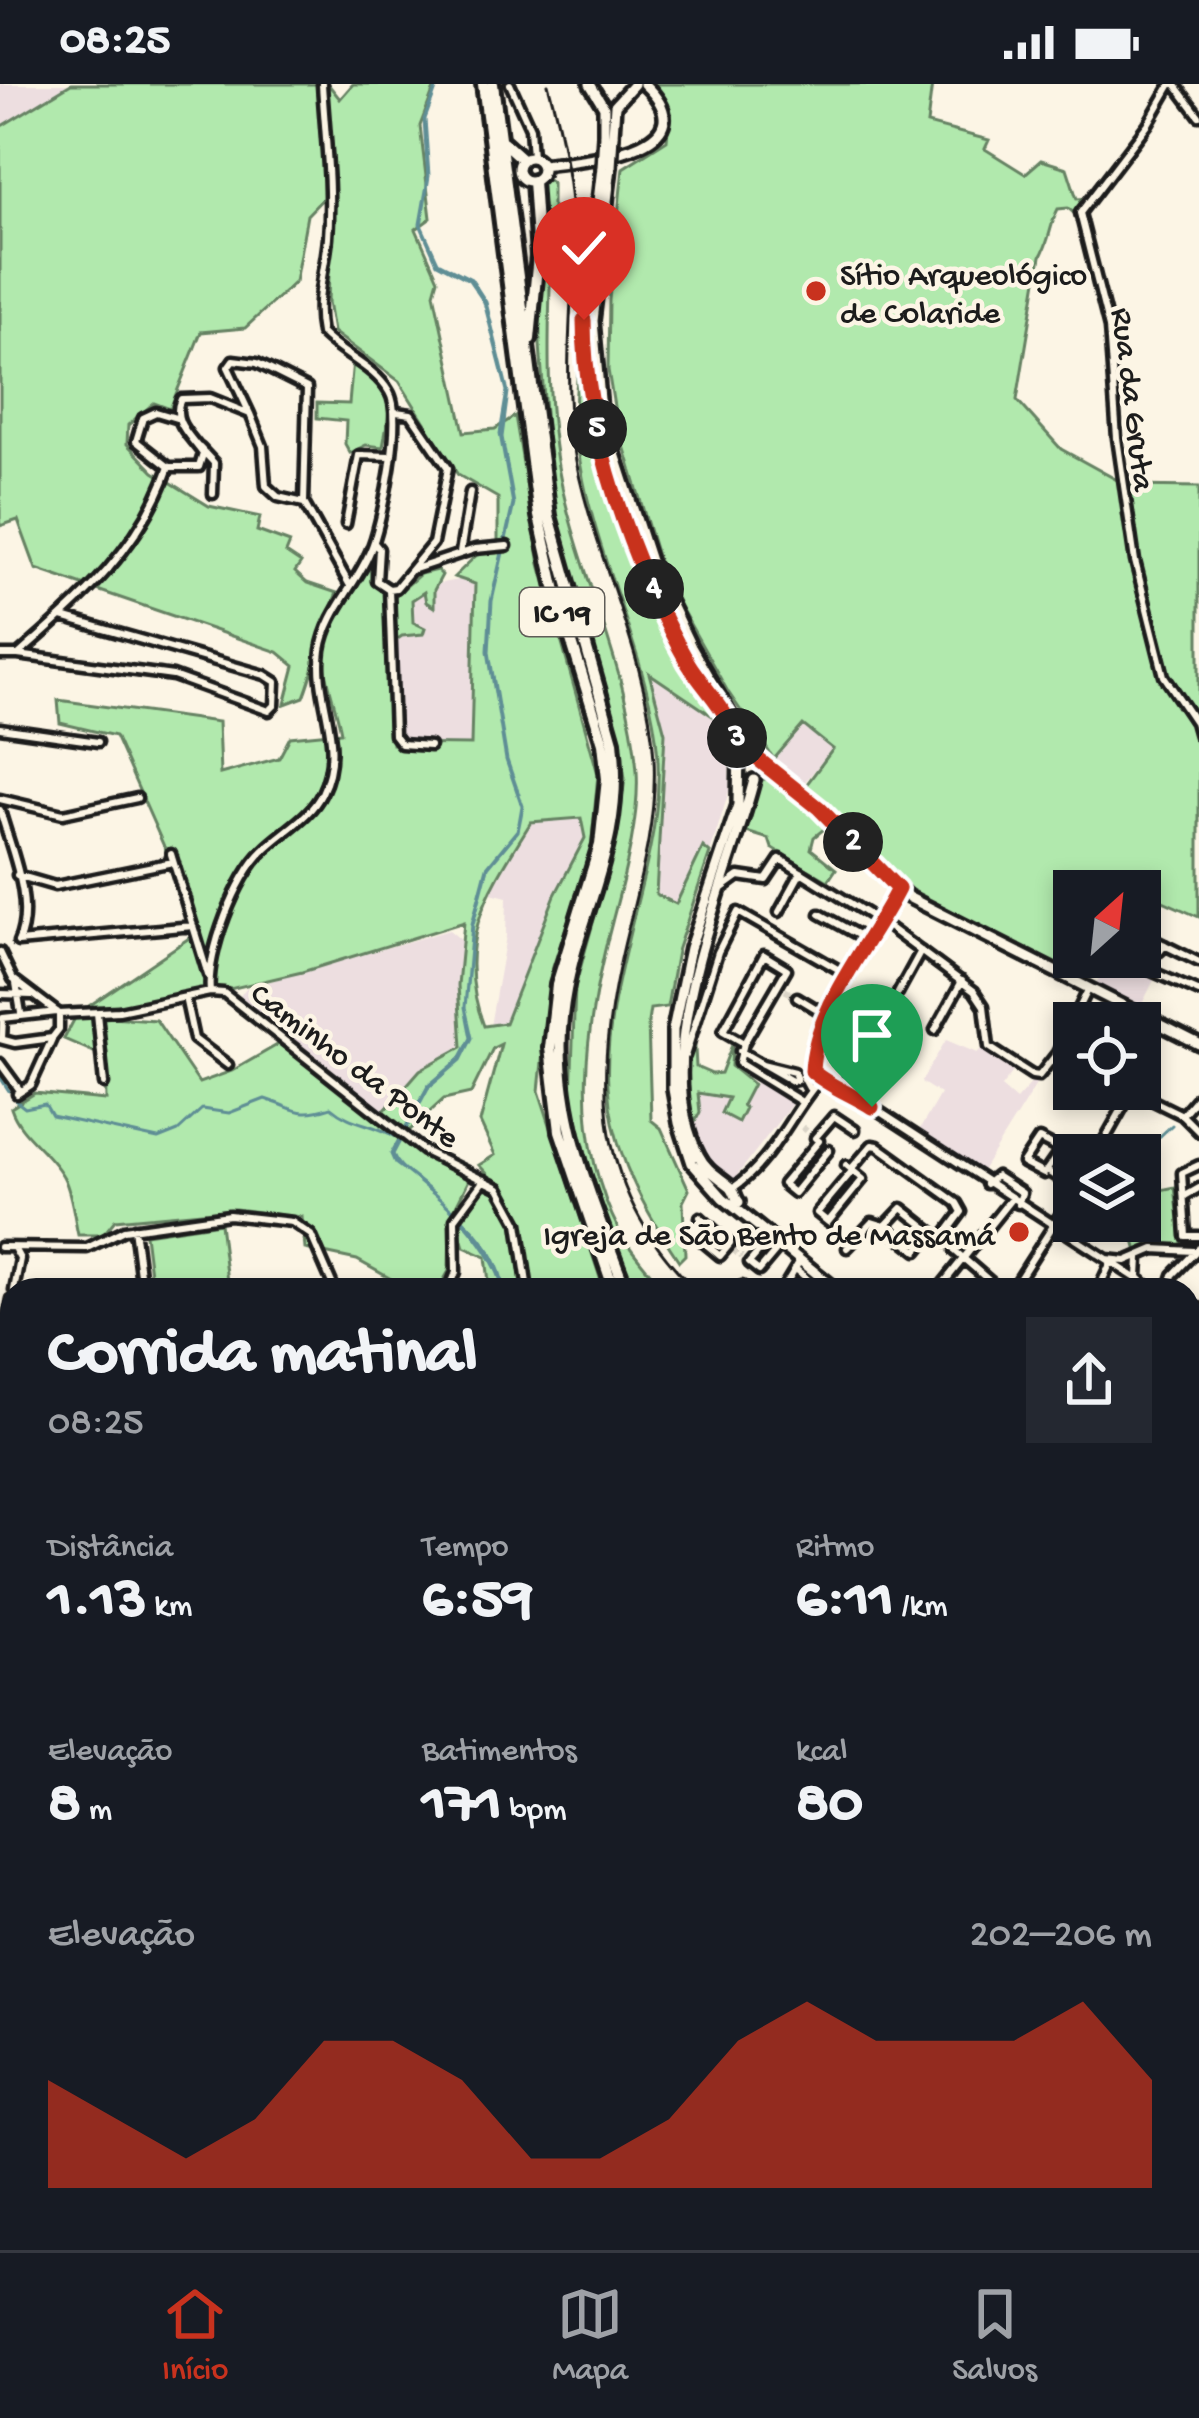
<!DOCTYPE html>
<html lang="pt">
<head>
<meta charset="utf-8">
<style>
  body { margin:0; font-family:"Gochi Hand",sans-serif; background:#242831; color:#f1f3f6; height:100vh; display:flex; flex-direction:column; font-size:45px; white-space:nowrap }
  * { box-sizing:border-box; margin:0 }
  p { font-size:39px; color:#9ea1a6 }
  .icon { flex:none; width:66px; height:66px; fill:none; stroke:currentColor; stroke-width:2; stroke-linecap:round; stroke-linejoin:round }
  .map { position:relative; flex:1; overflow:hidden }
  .sheet { position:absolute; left:0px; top:1194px; width:1200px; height:972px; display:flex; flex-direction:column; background:#171b24; border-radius:36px 36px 0 0; box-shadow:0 6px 18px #0003 }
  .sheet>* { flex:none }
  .needle { width:78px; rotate:27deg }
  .controls { position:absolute; left:1053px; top:786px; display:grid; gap:24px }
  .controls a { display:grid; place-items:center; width:108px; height:108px; border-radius:0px; background:#171b24; box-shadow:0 6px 18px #0003; font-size:60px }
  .pin { position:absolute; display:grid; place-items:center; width:102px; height:102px; color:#fff; margin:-123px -51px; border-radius:50% 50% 50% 0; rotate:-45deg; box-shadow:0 0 12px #0007 }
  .pin .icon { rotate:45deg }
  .km { position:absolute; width:60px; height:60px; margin:-30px; border-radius:50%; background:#222; color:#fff; font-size:33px; line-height:60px; text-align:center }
  .round { display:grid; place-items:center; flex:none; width:126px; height:126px; border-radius:0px; background:#242831 }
  .overview { display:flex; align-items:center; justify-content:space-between; height:204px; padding:0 48px }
  h1 { font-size:66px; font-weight:700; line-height:90px }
  .stats { display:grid; grid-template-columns:repeat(3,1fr); gap:18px; height:204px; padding:12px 48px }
  .stats div { display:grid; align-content:center }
  .stats b { font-size:60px; font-weight:700 }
  .stats small { font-size:33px; font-weight:400 }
  .stats p { font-size:33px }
  .chart { height:336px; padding:24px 48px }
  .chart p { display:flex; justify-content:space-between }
  .chart svg { width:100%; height:216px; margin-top:12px; fill:#c8321e; opacity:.7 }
  .status { display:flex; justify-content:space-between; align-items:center; height:84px; padding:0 60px; background:#171b24; direction:ltr }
  .status svg { height:33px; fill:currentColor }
  .dock { display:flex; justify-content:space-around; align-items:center; height:168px; border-top:3px solid #363941; background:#171b24; font-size:33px; color:#9ea1a6 }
  .dock a { display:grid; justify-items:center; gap:6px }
  .dock .selected { color:#c8321e }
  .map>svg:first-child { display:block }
  .built { fill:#eddee0 }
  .green { fill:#b1e9ad; stroke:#668264; stroke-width:3; fill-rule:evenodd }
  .water { fill:#8adae5; stroke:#5e8e95; stroke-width:3 }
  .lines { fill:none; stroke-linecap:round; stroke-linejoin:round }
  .stream { stroke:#5e8e95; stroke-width:3 }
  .minor-tunnel { stroke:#dad4c7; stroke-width:6; stroke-dasharray:6 3; stroke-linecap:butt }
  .minor-casing { stroke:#1c1c1c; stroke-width:15 }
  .major-casing { stroke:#1c1c1c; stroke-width:18 }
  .highway-casing { stroke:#1c1c1c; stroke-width:20 }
  .minor { stroke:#fcf5e5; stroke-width:6 }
  .major { stroke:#fcf5e5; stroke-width:9 }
  .highway { stroke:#fcf5e5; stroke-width:10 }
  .rail { stroke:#1c1c1c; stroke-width:3 }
  .major-bridge-casing { stroke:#1c1c1c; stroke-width:18; stroke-linecap:butt }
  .major-bridge { stroke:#fcf5e5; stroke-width:9 }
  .route-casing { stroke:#fff; stroke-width:24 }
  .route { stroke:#c8321e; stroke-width:15 }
  .poi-dot { fill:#c8321e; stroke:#fcf5e5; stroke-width:4.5 }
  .labels { text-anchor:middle; stroke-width:9; stroke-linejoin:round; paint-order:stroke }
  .shield { fill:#fcf5e5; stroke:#5f5d58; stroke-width:3 }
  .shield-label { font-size:30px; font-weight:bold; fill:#1c1c1c }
  .poi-label { font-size:33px; fill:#1c1c1c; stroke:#fcf5e5; text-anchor:start }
  .street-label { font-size:33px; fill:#1c1c1c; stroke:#fcf5e5 }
</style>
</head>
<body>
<div class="status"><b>08:25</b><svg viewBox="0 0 49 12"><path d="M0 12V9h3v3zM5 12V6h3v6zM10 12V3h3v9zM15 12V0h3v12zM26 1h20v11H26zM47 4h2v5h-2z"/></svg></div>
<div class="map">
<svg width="1199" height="2166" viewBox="0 0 1199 2166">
  <rect width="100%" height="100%" fill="#fcf5e5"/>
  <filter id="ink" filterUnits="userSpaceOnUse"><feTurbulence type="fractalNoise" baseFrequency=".00833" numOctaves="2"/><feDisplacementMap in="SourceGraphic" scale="24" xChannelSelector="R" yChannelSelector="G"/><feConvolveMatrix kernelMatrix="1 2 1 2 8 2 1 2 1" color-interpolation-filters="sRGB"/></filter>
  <g filter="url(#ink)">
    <path class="built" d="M0,0H71L0,43Z
      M474,493L479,666L385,674L383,510Z
      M653,587L720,637L730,655L729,707L710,769L703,764L675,820L656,810L665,649L649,589Z
      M804,640L833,665L803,700L774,675Z
      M531,730H574L590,737L588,765L506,945L490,942L506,852L507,813L491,809L489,802Z
      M449,846L461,856L463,963L420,986L383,1029L240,912L246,904Z
      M1109,874L1154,896L1139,926L1094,904Z
      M946,956L977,969L984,962L1016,984L1001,1003L1016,1016L1033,997L1037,999L982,1087L920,1045L940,1010L921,998Z
      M757,996L794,1017L735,1094L725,1098L702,1073L694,1040L700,1028L697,1009L722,1011L743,1021Z"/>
    <path class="green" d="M71,0H328L340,15L353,0H436L420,42L431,134L416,145L438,195L434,209L464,348L495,345L515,332L540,480L598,690L591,767L551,889L539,1007L604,1206H490L486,1173L464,1163L457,1140L489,1092L479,1081L495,1071L480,1038L501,960L493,964L471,1009L444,1015L408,1048L469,1096L450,1134L449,1187L438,1206H411L357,1176L305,1165L302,1133L235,1125L115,1136L103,1151H78C74,1133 72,1110 64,1094C50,1067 20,1052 11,1024L35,1009L106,1016L105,973L64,955L77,930L201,846L115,652L60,639L58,616L218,638L220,690L279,674L290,653L341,648C337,626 328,604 325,581C321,543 352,506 370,476L371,497L395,512L420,490L437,486L442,491L434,506V523L426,518L424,508L412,516L413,538L425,544L423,550L402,552L386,563L392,660L471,661L475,500L454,493L486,462L498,461V414L458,391L399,297L333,248L328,218L332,105L307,131L295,198L245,244L201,248L170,325L154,319L128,341L127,360L154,388L209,422L260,433L257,447L290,459L286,469L301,479L295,488L307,499L337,509C321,544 318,578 304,613L285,620L295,582L278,568L36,485L18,436L0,442V43ZM581,734L585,754L555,811L505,939L484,942C452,859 488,807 531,738ZM464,838L458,901L462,963L420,986L378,1034L279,960L232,987L199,999L156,936L110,933L302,888Z
      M655,0H932L927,40L989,56L985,65L1025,90L1041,76L1067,84L1077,115L1090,114L1078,133L1068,124L1058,125C1050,140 1050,156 1041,172L1017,316L1061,365L1128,402L1199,403V833L1127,801L1131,807H1074V873H1082L1072,891L899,799L803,705L833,665L803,641L774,675L728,608L663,492L616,335L608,286L609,216L623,84L667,56L670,25Z
      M545,94L552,99C553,198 540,300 561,398C581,495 629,586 637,687C640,735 624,792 612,838C585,940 568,1050 620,1148C629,1166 651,1188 663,1206H635L596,1107L571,1013L575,903L617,753L625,694L617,644L574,515L550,396L540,261L538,104Z
      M353,276C398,306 391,317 383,363L366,361L350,369L345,360L346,337L317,334V319L349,320Z
      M579,282C598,415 647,526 720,637L649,589L665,649L656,810L676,820L703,763L710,769L677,867L667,923L650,925L648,938L651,1036L661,1044L689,1106L683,1118L685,1171L679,1177C581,1033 600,967 640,807C653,757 663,705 656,654C640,534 557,404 579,282Z
      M768,694L777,695L829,741L814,753L811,765L836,785L828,797L772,764L769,755L743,747L759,697Z
      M732,961L731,982L753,1000L742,1021L745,1024L738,1038L721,1029L728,1014L698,1009L700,1028L694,1040L684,982L695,964L696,983L712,990L721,989Z
      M1143,1071L1161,1099V1106L1175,1103L1182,1159L1199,1160C1176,1170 1158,1153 1137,1168L1129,1137H1140Z
      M220,1139L228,1206H152L145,1150Z
      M0,1691L12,1702V1811L0,1802Z
      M92,2154H242L246,2166H92Z
      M959,2154H1138L1133,2166H952Z"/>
    <path class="water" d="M438,0L425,35L429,92L421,141L438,178L471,195L486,218L508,308L502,353L514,420L492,517L489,568L507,676L523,722L518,747L488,783L473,840L465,923L472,954L461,976L428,1004L393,1070C398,1083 408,1088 418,1097C454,1127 497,1157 504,1206C488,1152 441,1113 395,1079L391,1070L428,1002L460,975L471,954L465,923L472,840L487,783L518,745L522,722L506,676L488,567L491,517L513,420L500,350L507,307L484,218L469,196L437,179L420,140L428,95L424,35Z"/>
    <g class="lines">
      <path class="stream" d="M0,993L9,1007
        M16,1017L25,1024L45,1020L52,1032L158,1055L178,1047L202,1025L229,1029L265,1015C297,1025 297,1034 331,1023C350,1040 373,1039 396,1053
        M1140,1071L1172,1041
        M1010,2166H1025"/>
      <path class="minor-tunnel" d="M777,902L797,913
        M802,1043L812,1051
        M733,1166L742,1173
        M0,1223L2,1224"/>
      <defs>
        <path id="minor" d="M510,0L530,44L532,73
          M1171,0L1148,40L1080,129L1109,244L1117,354L1135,477L1164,592L1195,638L1199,652
          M1175,0L1199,32
          M250,330L228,283L233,276L257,279L307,304L304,419L349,500
          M176,334L156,328L143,334L136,357L169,383H199L203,370C191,352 170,337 181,315L210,314L250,330L263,362L266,402L278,413L304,419
          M200,364L214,379L213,410
          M346,440L359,371L390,372
          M374,459L379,465L377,497L389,505L394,651L401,660L430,662
          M460,469L470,408
          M415,485L475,465L507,462
          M389,505L396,504L433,459L448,384L411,330L396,328
          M0,571H18C81,516 141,464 169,383
          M18,571L173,592L269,627L275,621L276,598L265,591L62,533
          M0,644L98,658
          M0,715L63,730L137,714
          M0,726C10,764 36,820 18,858
          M171,770L208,891
          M17,791L55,802L173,778
          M721,805L739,792L766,796L780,775L887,842L974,907L984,922L989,963L1032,991L1039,992L1057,969L1088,906
          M779,828L801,788
          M820,830L869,857
          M1140,849L1199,878
          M1140,857L1160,867L1165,861
          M18,858L193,842
          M0,868L13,895L58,929
          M1119,873L1199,908
          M16,899L21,929
          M210,908C206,870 236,792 264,766C283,747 310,734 322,709C347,658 314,617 321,566C327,526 360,498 373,460C383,432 404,332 389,308C374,282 341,271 321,249C314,214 325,188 328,154C332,104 325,50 322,0
          M898,909L921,867
          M0,910L32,911
          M185,913L194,955L228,981
          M797,913L825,930
          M97,929L104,1000
          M59,930L119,927L210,908L224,909L424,1067L499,1104L518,1139L528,1206
          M935,946L962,897
          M0,955L15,959L52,954L59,945V930
          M2,955L3,934L57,928
          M744,959L723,947L764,871L787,885L744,959L739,979L802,1018
          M740,967L792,997L797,996L794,988L762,980
          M1057,969L1074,977
          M685,972L718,868L738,828L850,892
          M0,979L19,1005
          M819,997L854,1011L1142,1198
          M809,1004L803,993L811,987C816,921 868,863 898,805
          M842,1004L865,965L853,948L858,936L907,960L897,978L879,968L854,1011
          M1129,1005L1182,1031L1199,1011
          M17,1010L31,1001L52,955
          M1182,1031L1199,1048
          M815,1054L834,1032L855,1046
          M819,1057L783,1100L794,1109L829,1066
          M1060,1067L1044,1090L1023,1079L1039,1055L1074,1073
          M1096,1071L1132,1007
          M846,1081L863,1095L828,1138L817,1129L853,1086
          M1199,1081L1182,1089L1186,1152H1199
          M851,1085L872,1061L878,1062L957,1119L962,1128L942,1155
          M1047,1087L1074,1104
          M986,1100L996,1092L1022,1109L1018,1120
          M733,1104C772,1078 792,1027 819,997
          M1185,1112L1199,1104
          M700,1133L730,1160L720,1172L702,1157L711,1145
          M885,1142L902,1124L945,1158
          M134,1144L142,1206
          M772,1152L749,1179L759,1187L780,1162
          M0,1163L87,1164L124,1146L229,1131L292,1138L311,1151L335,1206
          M14,1164L20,1175L14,1206
          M847,1164L872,1138L885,1142L917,1167L932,1148
          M955,1167L1000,1206
          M1139,1174L1138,1193L1151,1206
          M1107,1175L1126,1177L1154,1165L1194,1167
          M797,1186L820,1206
          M784,1203L799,1178
          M115,1206L141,1200
          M387,1206L394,1202L409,1206
          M449,1206L456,1188L455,1135L484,1096
          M739,1206L742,1202
          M938,1206L1011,1115
          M1012,1206L1074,1109
          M1098,1206L1111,1178
          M1168,1206L1173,1191L1199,1164
          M1188,1233L1196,1231L1199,1224
          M1199,1254L1193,1272L1199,1298
          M0,1274L12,1215
          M1188,1328L1199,1325
          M1197,1349L1199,1356
          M0,1406L12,1408
          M1188,1422L1199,1419
          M0,1429L12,1431
          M1188,1452L1192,1451
          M1188,1467L1199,1478
          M1188,1542L1199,1531
          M0,1582L10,1571
          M10,1593L11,1569
          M1199,1593L1191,1601L1199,1609
          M0,1624L12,1607
          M1188,1663L1199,1653
          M1188,1665L1199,1675
          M1188,1731L1199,1741
          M0,1809L12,1818
          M1188,1868L1199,1876
          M1188,1967L1199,1973
          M24,2154L40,2166
          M246,2154L251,2166
          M356,2154L361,2166
          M818,2154L823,2166
          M315,2155L316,2154
          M9,2166L24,2154
          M80,2166V2154
          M191,2166V2154
          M401,2166L416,2154
          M881,2166L885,2154"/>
        <path id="major" d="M590,0L604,23V51
          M613,51L615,21L634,0
          M518 85a12 12 0 1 1 24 0a12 12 0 1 1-24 0Z
          M542,81C578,76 715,67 644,0
          M602,83L584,237L589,317L630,451L689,580L722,626L739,662L738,721L690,864L673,946V1005L679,1039L692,1079L723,1114L837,1206
          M611,83L593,237L601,327L650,477L691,563L754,672L819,724L908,813L1199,960
          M739,1118C735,1114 735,1107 731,1103C720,1093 707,1088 699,1072C645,971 728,798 754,696
          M1188,1484L1199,1493
          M1188,1493L1199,1502"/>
        <path id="highway" d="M483,0L539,432L556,507L603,659L607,695L600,761L557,901L550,964L560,1047L614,1206
          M493,0L549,432L613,657C626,770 573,831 562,933C552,1028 593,1119 626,1206
          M503,58L522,75
          M530,255L538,172L533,97
          M1188,1899L1199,1905
          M1188,1911L1199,1916
          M1188,2134L1199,2126
          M1149,2166L1162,2154
          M1177,2166L1199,2151"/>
      </defs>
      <use href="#minor" class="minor-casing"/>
      <use href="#major" class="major-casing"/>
      <use href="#highway" class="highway-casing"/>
      <use href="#minor" class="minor"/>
      <use href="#major" class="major"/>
      <use href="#highway" class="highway"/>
      <path class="rail" d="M548,0C562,50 572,100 573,152C573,221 563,290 573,360C590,467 648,566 654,675C657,733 642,789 628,845C594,982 586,1100 696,1206
        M1188,1838L1199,1847"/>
      <defs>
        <path id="major-bridge" d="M602,83L604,51
          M611,83L613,51"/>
      </defs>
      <use href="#major-bridge" class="major-bridge-casing"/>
      <use href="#major-bridge" class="major-bridge"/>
    </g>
  </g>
  <g class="lines" filter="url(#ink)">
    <defs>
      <path id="route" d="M584,236C584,348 633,482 688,579C707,610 740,636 738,675L754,672L819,724L898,805C869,862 815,922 812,987C827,1001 851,1010 872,1023"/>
    </defs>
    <use href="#route" class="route-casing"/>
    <use href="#route" class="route"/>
  </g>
  <g class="poi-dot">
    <circle cx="816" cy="207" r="12"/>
    <circle cx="1019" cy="1148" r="12"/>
  </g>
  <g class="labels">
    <rect class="shield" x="520" y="504" width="84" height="48" rx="9"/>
    <g class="shield-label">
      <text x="562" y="538">IC 19</text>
    </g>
    <g class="poi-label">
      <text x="840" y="200">Sítio Arqueológico<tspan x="840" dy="38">de Colaride</tspan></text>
      <text x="995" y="1160" text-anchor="end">Igreja de São Bento de Massamá</text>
    </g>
    <g class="street-label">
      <text transform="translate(1136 315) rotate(83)" y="12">Rua da Gruta</text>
      <text transform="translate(357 979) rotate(37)" y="12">Caminho da Ponte</text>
    </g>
  </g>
</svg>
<div class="controls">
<a><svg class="needle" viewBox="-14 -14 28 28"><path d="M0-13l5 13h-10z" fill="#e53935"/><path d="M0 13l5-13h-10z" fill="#9ea1a6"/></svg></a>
<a><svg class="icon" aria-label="locate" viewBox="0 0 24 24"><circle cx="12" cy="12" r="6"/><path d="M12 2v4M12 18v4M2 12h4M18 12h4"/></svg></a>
<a><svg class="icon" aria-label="layers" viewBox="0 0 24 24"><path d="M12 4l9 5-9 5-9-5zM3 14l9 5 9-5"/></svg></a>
</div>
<div class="pin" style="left:872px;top:1023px;background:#1e9e55"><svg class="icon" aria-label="arrive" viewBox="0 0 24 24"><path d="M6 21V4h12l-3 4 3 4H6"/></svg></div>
<div class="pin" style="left:584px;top:236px;background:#d93025"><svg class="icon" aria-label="check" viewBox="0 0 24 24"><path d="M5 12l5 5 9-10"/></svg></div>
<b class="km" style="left:853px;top:758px">2</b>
<b class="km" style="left:737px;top:654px">3</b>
<b class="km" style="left:654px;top:505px">4</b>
<b class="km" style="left:597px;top:345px">5</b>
<section class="sheet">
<div class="overview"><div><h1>Corrida matinal</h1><p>08:25</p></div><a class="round"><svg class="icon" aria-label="share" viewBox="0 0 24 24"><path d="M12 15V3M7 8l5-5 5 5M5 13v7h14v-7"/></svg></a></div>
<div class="stats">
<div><p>Distância</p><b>1.13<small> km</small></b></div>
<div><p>Tempo</p><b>6:59</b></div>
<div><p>Ritmo</p><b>6:11<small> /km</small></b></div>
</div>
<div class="stats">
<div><p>Elevação</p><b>8<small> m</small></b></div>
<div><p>Batimentos</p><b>171<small> bpm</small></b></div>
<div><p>kcal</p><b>80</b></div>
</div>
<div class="chart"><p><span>Elevação</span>202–206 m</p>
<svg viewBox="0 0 160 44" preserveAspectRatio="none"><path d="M0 44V22L10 30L20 38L30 30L40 14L50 14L60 22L70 38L80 38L90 30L100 14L110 6L120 14L130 14L140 14L150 6L160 22V44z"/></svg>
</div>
</section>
</div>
<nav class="dock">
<a class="selected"><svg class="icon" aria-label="home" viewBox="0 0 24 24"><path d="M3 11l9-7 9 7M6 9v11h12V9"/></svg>Início</a>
<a><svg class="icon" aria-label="map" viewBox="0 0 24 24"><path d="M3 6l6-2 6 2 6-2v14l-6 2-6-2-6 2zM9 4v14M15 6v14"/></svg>Mapa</a>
<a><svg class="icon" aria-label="saved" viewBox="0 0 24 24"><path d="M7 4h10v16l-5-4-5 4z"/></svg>Salvos</a>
</nav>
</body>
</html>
